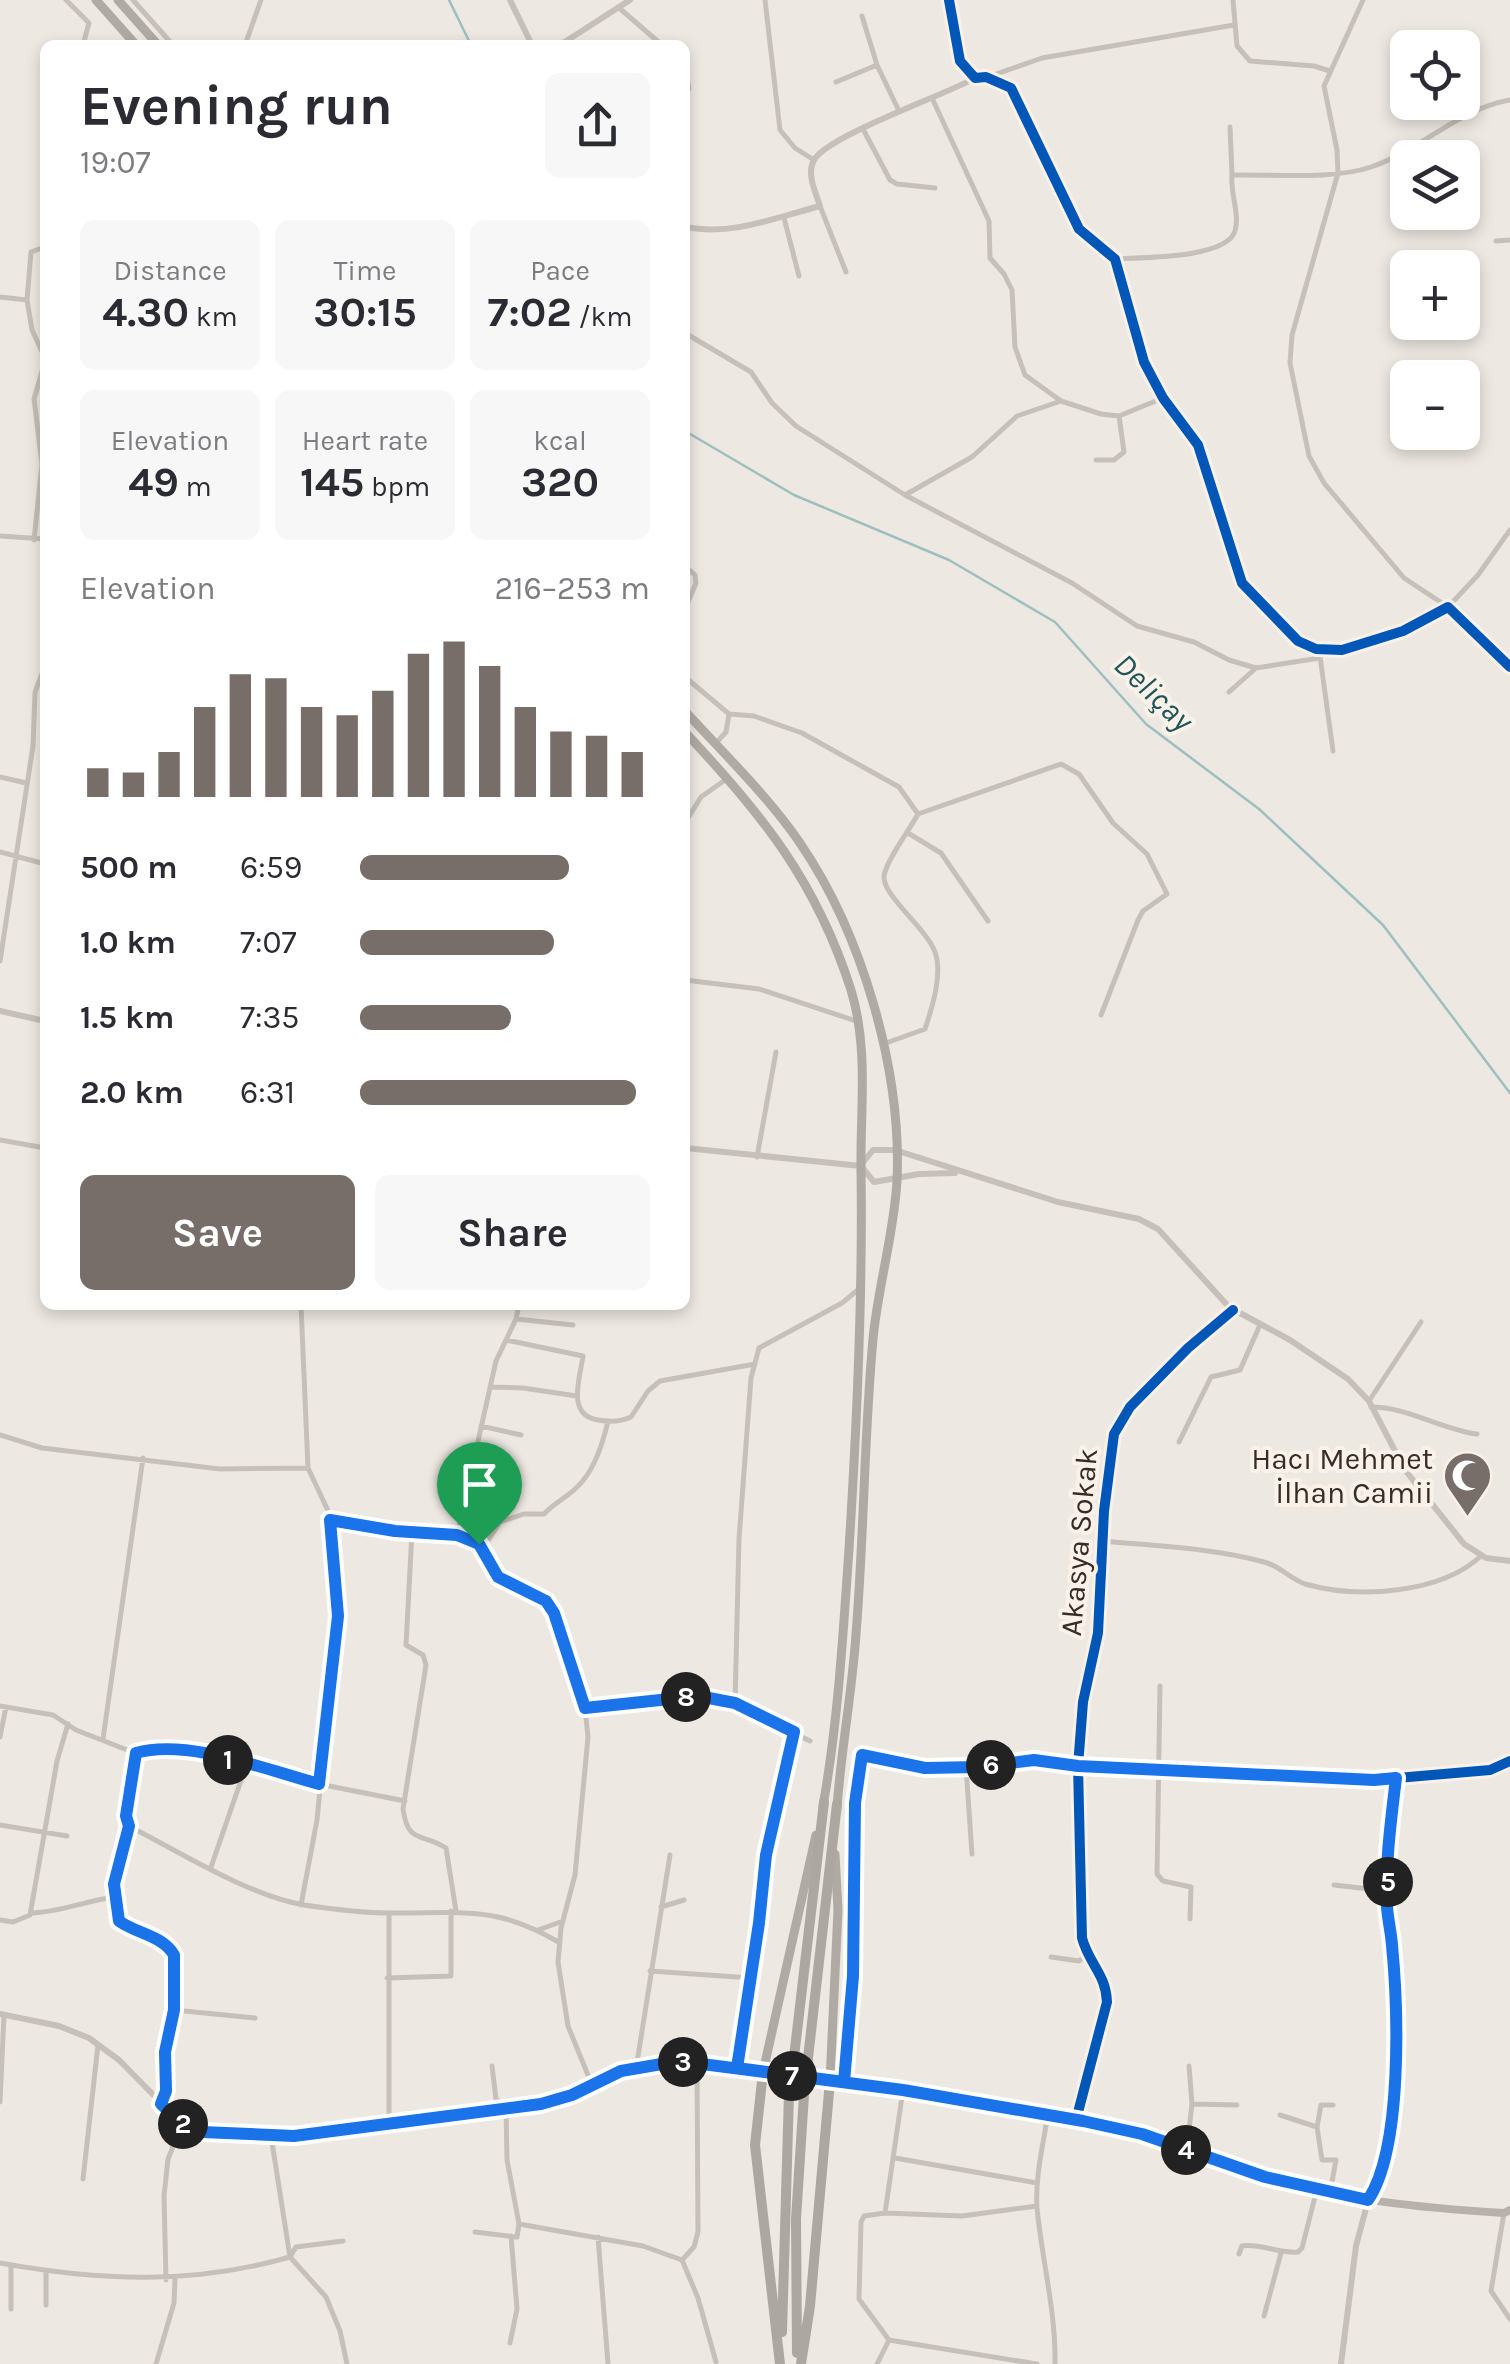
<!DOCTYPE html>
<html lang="en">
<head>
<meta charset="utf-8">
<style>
  body { margin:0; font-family:Karla,sans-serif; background:#f7f7f7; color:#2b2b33; height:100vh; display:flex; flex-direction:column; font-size:38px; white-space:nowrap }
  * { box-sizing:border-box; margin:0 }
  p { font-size:32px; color:#7c7c81 }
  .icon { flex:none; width:55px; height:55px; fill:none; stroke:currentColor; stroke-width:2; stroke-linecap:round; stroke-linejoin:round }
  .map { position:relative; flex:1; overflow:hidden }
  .side { position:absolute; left:40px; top:40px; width:650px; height:1270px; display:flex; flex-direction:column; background:#fff; border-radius:15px; box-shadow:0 5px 15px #0003 }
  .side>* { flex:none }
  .buttons { position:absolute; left:1390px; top:30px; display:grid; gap:20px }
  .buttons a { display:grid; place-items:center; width:90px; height:90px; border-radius:15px; background:#fff; box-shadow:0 5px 15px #0003; font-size:50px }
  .pin { position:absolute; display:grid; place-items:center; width:85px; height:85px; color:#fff; margin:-102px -42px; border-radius:50% 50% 50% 0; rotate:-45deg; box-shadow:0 0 10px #0007 }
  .pin .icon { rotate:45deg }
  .km { position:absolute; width:50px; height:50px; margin:-25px; border-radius:50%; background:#222; color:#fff; font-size:28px; line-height:50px; text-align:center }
  .round { display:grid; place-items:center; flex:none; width:105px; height:105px; border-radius:15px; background:#f7f7f7 }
  .head { display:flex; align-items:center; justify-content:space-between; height:170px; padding:0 40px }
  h1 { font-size:55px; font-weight:700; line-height:75px }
  .stats { display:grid; grid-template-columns:repeat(3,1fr); gap:15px; height:170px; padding:10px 40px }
  .stats div { display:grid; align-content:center; border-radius:15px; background:#f7f7f7; text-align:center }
  .stats b { font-size:42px; font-weight:700 }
  .stats small { font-size:28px; font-weight:400 }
  .stats p { font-size:28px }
  .chart { height:280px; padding:20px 40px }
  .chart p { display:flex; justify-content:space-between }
  .chart svg { width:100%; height:180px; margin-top:10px; stroke:#776e69; stroke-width:6 }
  .button { display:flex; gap:20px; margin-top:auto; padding:20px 40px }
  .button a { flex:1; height:115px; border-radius:15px; background:#776e69; color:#fff; font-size:40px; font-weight:700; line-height:115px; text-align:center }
  .button a+a { background:#f7f7f7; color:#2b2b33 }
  ul { padding:0 40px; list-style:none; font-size:32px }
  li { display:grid; grid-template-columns:160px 120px 1fr; align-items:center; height:75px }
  li i { height:25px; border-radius:12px; background:#776e69 }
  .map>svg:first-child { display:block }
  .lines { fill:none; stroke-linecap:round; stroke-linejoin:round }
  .stream { stroke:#9dbfbf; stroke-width:2.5 }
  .minor { stroke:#c7c0ba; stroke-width:5 }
  .tertiary { stroke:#c7c0ba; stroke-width:6 }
  .secondary { stroke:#b7b0ab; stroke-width:8 }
  .trunk { stroke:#b0aaa5; stroke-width:9 }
  .motorway { stroke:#aca7a1; stroke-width:10 }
  .motorway-bridge { stroke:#aca7a1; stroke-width:10 }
  .cycleway-casing { stroke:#faf2e9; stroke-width:16 }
  .cycleway { stroke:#0057b8; stroke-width:10 }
  .route-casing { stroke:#fff; stroke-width:20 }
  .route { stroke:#1a73e8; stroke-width:12 }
  .labels { text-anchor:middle; stroke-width:8; stroke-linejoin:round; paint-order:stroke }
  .poi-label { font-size:30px; fill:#372d28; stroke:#faf2e9; text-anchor:end }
  .street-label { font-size:30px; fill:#372d28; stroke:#faf2e9 }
  .water-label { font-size:32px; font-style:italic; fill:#1e5559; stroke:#faf2e9 }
</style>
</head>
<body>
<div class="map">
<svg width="1510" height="2364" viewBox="0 0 1510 2364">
  <rect width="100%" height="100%" fill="#ede8e2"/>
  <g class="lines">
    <path class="stream" d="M449,0L471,45
      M685,431L794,495L949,560L1055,622L1146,724L1259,809L1383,925L1510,1093"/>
    <path class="minor" d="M66,0L89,23L83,45
      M133,0L173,45
      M765,0L780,130L795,148L814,160
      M949,0L960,61L975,78L986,77L1011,88L1079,229L1115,259L1144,362L1163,398L1198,445L1242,583L1298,641L1316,649L1342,650L1403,631L1448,607L1510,667
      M1233,0L1237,46L1250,61L1314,66L1330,71
      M1363,0L1324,86L1337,150L1338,173L1292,335L1290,363L1309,456L1324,483L1404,578L1448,607L1478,575L1510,530
      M618,7L662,45
      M862,16L877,65L899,111
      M245,45L261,0
      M685,67L689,89
      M988,77L1042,58L1234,25
      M836,82L877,65
      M932,98L989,221L990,258L1004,274L1012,290L1015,347L1025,375L1061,401L1101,414L1119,416L1163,398
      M1230,127L1232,175
      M863,129L890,180L897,184L935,188
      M820,206L846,272
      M784,218L799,276
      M1496,241L1510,240
      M1115,259C1141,257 1226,259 1235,231C1240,214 1230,193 1232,175C1274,174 1332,180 1371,167C1421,150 1458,109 1510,100
      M0,297L27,300L32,330L45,358
      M27,300L31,252L45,247
      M685,333L751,372L772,403L796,426L905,495L1072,583L1137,626L1194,642L1229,660L1256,668L1320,658
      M1096,460H1114L1124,452L1119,416
      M905,495L972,457L1017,416L1061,401
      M0,536L45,539
      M34,540L42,464L34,399L45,361
      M685,566L695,575L696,583L685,609
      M1319,649L1333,751
      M685,677L729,714
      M1229,692L1256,668
      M717,742L726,732L729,714L754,716L802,733L899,787L918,814
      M0,777L26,783
      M685,823L701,797L725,780
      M908,833L941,853L988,921
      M0,852L45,864
      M0,961L33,746L35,692L45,666
      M685,980L759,989L856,1021
      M886,1043L925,1029C932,1008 943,974 935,952C927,929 882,895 884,876C886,861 910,829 918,814L1061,764L1079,774L1113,823L1147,854L1167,894L1143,911L1138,920L1101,1015
      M0,1140L45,1148
      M757,1157L776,1052
      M516,1319L573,1325
      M506,1340L583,1356C580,1378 566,1415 598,1420C609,1422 620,1422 631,1417L648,1391L660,1381L755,1364
      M491,1387L523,1388L577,1396
      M1369,1401L1421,1322
      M1371,1407C1408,1407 1440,1429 1477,1434
      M481,1426L521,1435
      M0,1435L42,1448L220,1469L308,1468
      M1179,1442L1211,1377L1240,1370L1260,1325
      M330,1519L472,1539C485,1548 484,1562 494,1573C510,1592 539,1592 554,1613L585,1708L588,1737L575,1875L561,1928L558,1962L568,2026L592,2085
      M412,1532L406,1645L423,1655L426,1665L403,1809C408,1845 422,1832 446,1848L456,1911
      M457,1535L496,1361L516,1319L519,1305
      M1102,1541C1156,1546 1212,1548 1264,1562C1279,1565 1290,1579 1305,1584C1358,1599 1441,1594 1482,1555
      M479,1544L489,1539L500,1522L524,1514H544C554,1503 566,1498 576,1488C593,1473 603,1443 608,1421
      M1160,1686L1157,1874L1163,1881L1191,1887L1190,1919
      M735,1703L739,1539L751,1378L759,1348L842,1303L859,1289
      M0,1706L53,1715L76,1730L135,1753L146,1750L199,1753L319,1784L405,1801
      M585,1708L698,1696L735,1703L810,1741
      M0,1737L6,1707
      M103,1739L143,1458
      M135,1754L126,1816L129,1826L114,1884L119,1921C137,1934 162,1935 173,1955L174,2010L165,2052L166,2091L161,2104
      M966,1767L972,1854
      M0,1825L67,1836
      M129,1826C179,1852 250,1896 304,1905C331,1909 362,1913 389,1913C459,1914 496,1904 560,1943
      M211,1867L246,1766
      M1334,1885L1387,1891
      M301,1905L317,1820L337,1616L330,1515L308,1468L301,1305
      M661,1907L684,1900
      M31,1913C62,1912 87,1900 116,1897
      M389,1913V2124
      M0,1920L13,1922L30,1915L57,1761L68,1724
      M538,1930L563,1921
      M1051,1957L1079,1961L1086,1956
      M650,1971L751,1978
      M387,1978L451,1976V1911
      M174,2010L255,2018
      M492,2066L496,2099L506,2107L507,2160L519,2224L643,2246L682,2260L698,2298L716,2362
      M737,2068L759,1923L766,1855L794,1732
      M636,2069L670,1855
      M845,2082L853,1976L855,1803L862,1755L925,1768L979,1767L1034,1760L1078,1766L1374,1780L1490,1770L1510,1761
      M0,2102L4,2015
      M1192,2104L1237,2105
      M1048,2114C1043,2145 1035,2177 1037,2208C1042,2260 1056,2312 1055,2364
      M1280,2115L1317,2127L1322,2160H1336L1330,2192
      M1076,2120L1107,2002C1106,1974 1089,1964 1082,1938L1078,1766L1083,1702L1098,1633L1104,1511L1114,1434L1130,1407L1188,1348L1233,1310
      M1317,2127L1321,2105H1333
      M271,2136L290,2257L326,2297L340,2331L347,2364
      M1187,2147L1192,2104L1189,2066
      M895,2158L1037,2183
      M83,2179L98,2045
      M1368,2199C1410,2138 1393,1981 1387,1909C1384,1866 1391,1820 1396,1778
      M885,2213L903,2090
      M1504,2213L1491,2291L1510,2319
      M475,2232L517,2237L519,2224
      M598,2237L608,2364
      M1239,2254L1242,2246C1260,2243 1279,2254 1298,2252L1302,2248L1317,2189
      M682,2260L694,2247L698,2232L697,2063
      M0,2263C100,2281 192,2285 290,2257L296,2247L343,2241
      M11,2265V2309
      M166,2280L164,2196L168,2159L182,2124
      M46,2305V2272
      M1264,2316L1281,2253
      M510,2343L517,2309L511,2236
      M156,2364L174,2303L175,2279
      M877,2364L889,2340
      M1037,2364L889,2340L859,2299L861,2222L864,2216L885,2213L962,2216L1037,2206"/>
    <path class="tertiary" d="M510,0L532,45
      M560,45L630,0
      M685,227C732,236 775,218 820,206C816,193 806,174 814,160C827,136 945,95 975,78
      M0,1011L45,1021
      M685,1148L861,1166L874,1182L919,1174L955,1173
      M861,1165L873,1150H895L1058,1202L1139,1219L1158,1229L1229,1307L1290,1340L1348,1379L1369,1401L1405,1470L1464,1544L1486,1558L1510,1561
      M0,2014L59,2026L89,2038L119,2060L182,2124L202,2132L249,2136L339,2133L456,2113L541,2103L572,2095L621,2071L679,2061L763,2072
      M1341,2364L1356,2246L1368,2201"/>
    <path class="secondary" d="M763,2072C888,2089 1017,2100 1140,2134C1181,2145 1221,2164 1263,2176C1341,2200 1422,2208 1504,2213L1510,2210"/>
    <path class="trunk" d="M96,0L136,45
      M118,0L158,45
      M685,711C724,754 767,795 800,843C862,934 902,1070 897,1181C894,1234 878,1286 873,1339C864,1437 864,1536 856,1634C852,1693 841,1750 837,1808
      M685,732C762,815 816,880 851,990C869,1049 860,1111 861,1171C863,1297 857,1423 849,1549C843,1635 838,1722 823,1806
      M763,2072L816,1835
      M830,2081L838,1910L835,1854"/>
    <path class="motorway" d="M794,2057L824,1802
      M808,2058L837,1804
      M763,2072L755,2145L780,2364
      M782,2332L789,2094
      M797,2353L796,2219L804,2095
      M801,2364L810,2306L830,2081"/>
    <path class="motorway-bridge" d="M789,2094L794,2057
      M804,2095L808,2058"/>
    <defs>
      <path id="cycleway" d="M949,0L960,61L975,78L986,77L1011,88L1079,229L1115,259L1144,362L1163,398L1198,445L1242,583L1298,641L1316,649L1342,650L1403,631L1448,607L1510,667
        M845,2082L853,1976L855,1803L862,1755L925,1768L979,1767L1034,1760L1078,1766L1374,1780L1490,1770L1510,1761
        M1076,2120L1107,2002C1106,1974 1089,1964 1082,1938L1078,1766L1083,1702L1098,1633L1104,1511L1114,1434L1130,1407L1188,1348L1233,1310"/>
    </defs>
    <use href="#cycleway" class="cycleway-casing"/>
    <use href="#cycleway" class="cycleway"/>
  </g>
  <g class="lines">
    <defs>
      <path id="route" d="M479,1544L457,1535L395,1531L330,1520L338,1616L319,1784C267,1770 187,1738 136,1753L126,1816L129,1826L114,1884L119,1921C137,1934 162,1935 174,1955V2010L165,2052L166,2091L161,2104L182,2124L202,2132L294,2136L541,2104L572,2095L621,2071L679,2061L903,2090L1083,2121L1142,2134L1265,2177L1368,2200C1403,2148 1398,2008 1392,1945C1391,1932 1388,1920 1387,1907C1385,1864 1391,1820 1396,1778L1374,1780L1078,1766L1034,1760L979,1767L925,1768L862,1755L855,1803L853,1976L844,2082L737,2068L759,1923L766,1855L794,1732L735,1703L698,1696L585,1708L554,1613L546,1601L498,1577L479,1544"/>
    </defs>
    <use href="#route" class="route-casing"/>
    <use href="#route" class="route"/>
  </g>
  <defs>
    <symbol id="mosque-pin" viewBox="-11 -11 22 30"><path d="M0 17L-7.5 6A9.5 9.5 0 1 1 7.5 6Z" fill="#776e69" stroke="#faf2e9"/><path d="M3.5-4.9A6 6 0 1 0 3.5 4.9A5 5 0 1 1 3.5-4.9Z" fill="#fff"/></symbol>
  </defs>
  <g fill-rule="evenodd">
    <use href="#mosque-pin" x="1440" y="1448" width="55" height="75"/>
  </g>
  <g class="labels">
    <g class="poi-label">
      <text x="1433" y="1469">Hacı Mehmet<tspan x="1433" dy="34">İlhan Camii</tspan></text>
    </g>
    <g class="street-label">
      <text transform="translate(1079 1542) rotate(-85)" y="10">Akasya Sokak</text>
    </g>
    <g class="water-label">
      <text transform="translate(1154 692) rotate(44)" y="11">Deliçay</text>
    </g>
  </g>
</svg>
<div class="buttons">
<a><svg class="icon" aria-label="locate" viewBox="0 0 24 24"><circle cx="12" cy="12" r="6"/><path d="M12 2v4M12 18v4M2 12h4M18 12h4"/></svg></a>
<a><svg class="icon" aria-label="layers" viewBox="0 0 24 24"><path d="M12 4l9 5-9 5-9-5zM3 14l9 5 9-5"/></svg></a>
<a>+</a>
<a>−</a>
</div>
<div class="pin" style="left:479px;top:1544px;background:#1e9e55"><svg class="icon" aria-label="arrive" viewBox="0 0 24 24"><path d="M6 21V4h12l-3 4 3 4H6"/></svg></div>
<b class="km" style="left:228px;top:1760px">1</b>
<b class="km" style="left:183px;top:2124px">2</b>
<b class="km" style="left:683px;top:2062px">3</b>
<b class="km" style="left:1186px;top:2150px">4</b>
<b class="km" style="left:1388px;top:1882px">5</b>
<b class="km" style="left:991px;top:1765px">6</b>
<b class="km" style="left:792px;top:2076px">7</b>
<b class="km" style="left:686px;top:1697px">8</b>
<section class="side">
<div class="head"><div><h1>Evening run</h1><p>19:07</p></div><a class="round"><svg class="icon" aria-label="share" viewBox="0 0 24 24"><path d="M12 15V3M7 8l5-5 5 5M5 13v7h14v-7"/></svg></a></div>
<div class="stats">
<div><p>Distance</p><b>4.30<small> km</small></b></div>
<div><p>Time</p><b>30:15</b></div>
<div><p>Pace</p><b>7:02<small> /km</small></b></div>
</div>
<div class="stats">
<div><p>Elevation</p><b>49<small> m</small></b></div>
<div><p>Heart rate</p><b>145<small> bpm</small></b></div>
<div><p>kcal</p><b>320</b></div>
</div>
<div class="chart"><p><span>Elevation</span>216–253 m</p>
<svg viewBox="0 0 160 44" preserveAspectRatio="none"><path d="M5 44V37M15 44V38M25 44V33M35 44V22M45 44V14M55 44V15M65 44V22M75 44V24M85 44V18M95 44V9M105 44V6M115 44V12M125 44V22M135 44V28M145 44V29M155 44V33"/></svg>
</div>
<ul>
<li><b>500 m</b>6:59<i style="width:72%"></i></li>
<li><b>1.0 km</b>7:07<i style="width:67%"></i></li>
<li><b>1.5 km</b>7:35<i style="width:52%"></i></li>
<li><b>2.0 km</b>6:31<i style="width:95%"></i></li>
</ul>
<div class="button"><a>Save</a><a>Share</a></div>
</section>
</div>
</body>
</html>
